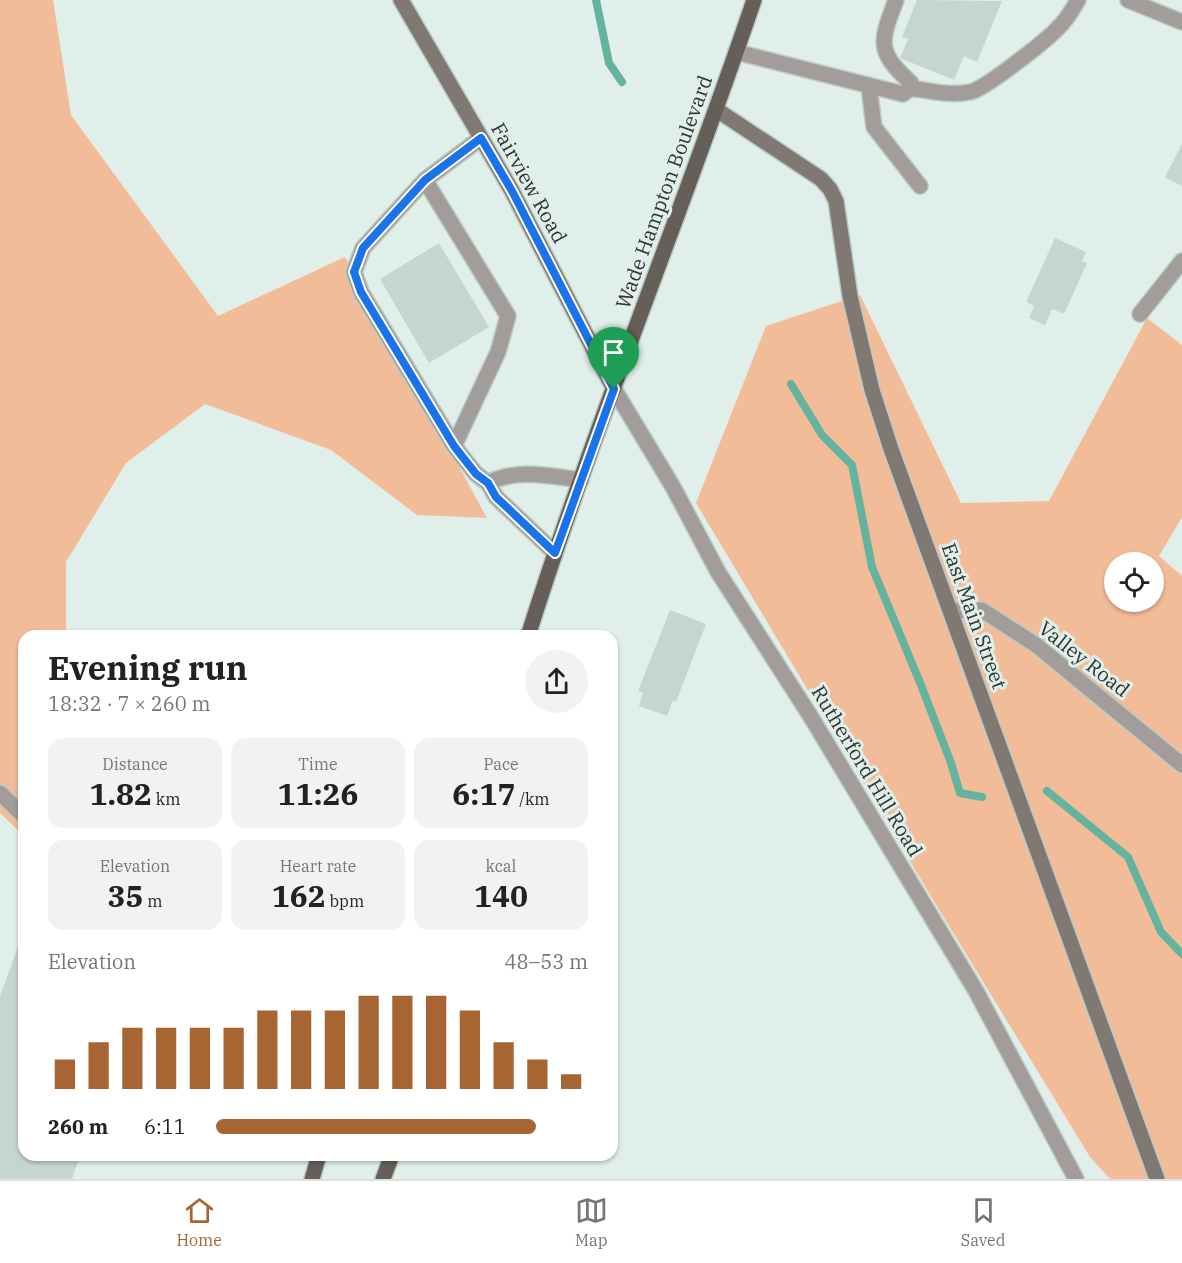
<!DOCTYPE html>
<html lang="en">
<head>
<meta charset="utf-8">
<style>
  body { margin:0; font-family:"IBM Plex Serif",serif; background:#f2f2f2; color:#222; height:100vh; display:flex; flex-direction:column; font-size:22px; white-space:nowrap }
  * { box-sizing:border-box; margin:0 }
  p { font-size:20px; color:#767676 }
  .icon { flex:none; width:33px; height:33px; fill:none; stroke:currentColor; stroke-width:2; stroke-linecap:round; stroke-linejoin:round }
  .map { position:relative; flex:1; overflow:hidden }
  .side { position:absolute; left:18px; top:630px; width:600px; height:531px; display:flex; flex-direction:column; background:#fff; border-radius:18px; box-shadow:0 2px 4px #0004 }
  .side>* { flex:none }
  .tools { position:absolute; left:1104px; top:552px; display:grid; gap:12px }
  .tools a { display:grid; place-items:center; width:60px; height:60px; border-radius:50%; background:#fff; box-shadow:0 2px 4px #0004; font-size:30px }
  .pin { position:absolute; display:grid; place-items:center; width:51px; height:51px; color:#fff; margin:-62px -26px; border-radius:50% 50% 50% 0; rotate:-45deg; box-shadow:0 0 6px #0007 }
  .pin .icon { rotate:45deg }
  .round { display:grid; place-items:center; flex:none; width:63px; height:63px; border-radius:32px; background:#f2f2f2 }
  .headline { display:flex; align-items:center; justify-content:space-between; height:102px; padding:0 30px }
  h1 { font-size:33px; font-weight:800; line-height:45px }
  .metrics { display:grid; grid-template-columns:repeat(3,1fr); gap:9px; height:102px; padding:6px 30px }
  .metrics div { display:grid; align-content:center; border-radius:15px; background:#f2f2f2; text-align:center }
  .metrics b { font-size:30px; font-weight:800 }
  .metrics small { font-size:16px; font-weight:400 }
  .metrics p { font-size:16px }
  .chart { height:168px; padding:12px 30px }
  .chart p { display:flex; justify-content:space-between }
  .chart svg { width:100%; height:108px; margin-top:6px; stroke:#a86534; stroke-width:6 }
  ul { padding:0 30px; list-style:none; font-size:20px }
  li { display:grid; grid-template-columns:96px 72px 1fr; align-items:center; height:45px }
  li i { height:15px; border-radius:8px; background:#a86534 }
  .menu { display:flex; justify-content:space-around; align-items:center; height:84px; border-top:2px solid #e0e0e0; background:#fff; font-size:16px; color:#767676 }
  .menu a { display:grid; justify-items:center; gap:3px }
  .menu .selected { color:#a86534 }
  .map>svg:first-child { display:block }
  .green { fill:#f3bc98; fill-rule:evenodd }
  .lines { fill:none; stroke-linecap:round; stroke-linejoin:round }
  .stream { stroke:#64b39f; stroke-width:8 }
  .building { fill:#c6d5d0 }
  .lane-casing { stroke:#bccac5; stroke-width:18 }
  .street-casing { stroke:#bccac5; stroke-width:18 }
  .secondary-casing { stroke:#bccac5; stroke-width:18 }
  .primary-casing { stroke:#bccac5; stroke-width:18 }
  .lane { stroke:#a29d9a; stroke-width:15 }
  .street { stroke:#a29d9a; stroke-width:15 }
  .secondary { stroke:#7f7873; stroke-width:15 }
  .primary { stroke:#665e58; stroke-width:15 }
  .route-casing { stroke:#fff; stroke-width:12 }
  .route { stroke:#1a73e8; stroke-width:8 }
  .labels { text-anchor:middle; stroke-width:6; stroke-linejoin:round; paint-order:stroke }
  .street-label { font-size:20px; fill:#2e3432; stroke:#e0efea }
</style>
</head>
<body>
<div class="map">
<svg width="1182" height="1179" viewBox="0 0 1182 1179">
  <rect width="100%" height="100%" fill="#e0efea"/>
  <path class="green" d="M0,0H53L71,115L218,316L345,257L487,518L417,515L331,450L205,404L126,463L66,562V636H24V836L0,813Z
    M860,295L961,503L1049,501L1147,318L1182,345V517L1159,556L1182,576V1179H1110L1090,1157L938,908L696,503L766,326ZM1114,562H1154V602H1114Z"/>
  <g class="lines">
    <path class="stream" d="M596,0L609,63L622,82
      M791,384L822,435L852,465L872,567L921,685L951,763L960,793L982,797
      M1047,791L1128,857L1161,932L1182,954"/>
  </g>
  <path class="building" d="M917,0L1002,1L977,62L964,56L954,80L900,58L908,39L902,37Z
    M1182,144V186L1165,177Z
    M1055,238L1086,252L1082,261L1087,263L1064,314L1052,309L1045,325L1029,318L1034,306L1026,302Z
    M439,243L489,327L429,363L380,279Z
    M670,610L706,624L676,702L673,700L667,716L639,706L643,693L638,691Z
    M24,930V1155H80L72,1179H0V996Z"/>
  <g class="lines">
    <defs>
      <path id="lane" d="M736,52L903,94L911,88V83C876,51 880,42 896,0
        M869,87L874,127L920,186
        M911,88C930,91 950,96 970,92C985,89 1044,42 1056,30C1066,21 1072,11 1078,0
        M481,138L425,180L363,248L354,272L361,292L454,446L476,474L488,483L496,497L555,553
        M425,180L508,316L498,352L454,446
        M488,483C517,468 550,476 581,480"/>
      <path id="street" d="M1128,0L1182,22
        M1140,314L1182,261
        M614,389L673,487L718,572L811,717L976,991L1076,1179
        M951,611L982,610L1036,645L1182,765
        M0,793L24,816"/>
      <path id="secondary" d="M401,0L512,191L614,389
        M717,110L821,179L830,189L836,201L850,296L872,390L891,449L1157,1179"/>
      <path id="primary" d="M528,636C596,421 682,213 754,0
        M312,1179L319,1155
        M383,1179L392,1155"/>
    </defs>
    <use href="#lane" class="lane-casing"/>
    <use href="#street" class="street-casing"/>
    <use href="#secondary" class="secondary-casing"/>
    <use href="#primary" class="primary-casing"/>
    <use href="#lane" class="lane"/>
    <use href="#street" class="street"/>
    <use href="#secondary" class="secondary"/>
    <use href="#primary" class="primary"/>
  </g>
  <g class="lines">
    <defs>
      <path id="route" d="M481,138L512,191L614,389L555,553L496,497L488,483L476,474L454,446L361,292L354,272L363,248L425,180Z"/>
    </defs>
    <use href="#route" class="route-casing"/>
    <use href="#route" class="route"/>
  </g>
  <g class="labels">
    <g class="street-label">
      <text transform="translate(529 183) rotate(61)" y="7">Fairview Road</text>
      <text transform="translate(664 192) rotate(-70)" y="7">Wade Hampton Boulevard</text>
      <text transform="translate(974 616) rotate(70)" y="7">East Main Street</text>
      <text transform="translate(1084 659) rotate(38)" y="7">Valley Road</text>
      <text transform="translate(867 771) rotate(59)" y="7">Rutherford Hill Road</text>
    </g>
  </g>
</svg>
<div class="tools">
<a><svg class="icon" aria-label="locate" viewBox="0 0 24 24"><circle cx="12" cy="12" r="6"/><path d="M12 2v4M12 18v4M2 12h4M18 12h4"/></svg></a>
</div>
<div class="pin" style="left:614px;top:389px;background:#1e9e55"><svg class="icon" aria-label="arrive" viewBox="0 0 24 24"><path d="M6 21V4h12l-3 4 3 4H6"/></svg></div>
<section class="side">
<div class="headline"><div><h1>Evening run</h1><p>18:32 · 7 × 260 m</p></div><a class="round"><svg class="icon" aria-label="share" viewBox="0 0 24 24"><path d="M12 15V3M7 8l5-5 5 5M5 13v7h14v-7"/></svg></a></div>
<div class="metrics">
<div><p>Distance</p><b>1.82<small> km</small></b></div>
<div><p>Time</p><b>11:26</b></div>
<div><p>Pace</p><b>6:17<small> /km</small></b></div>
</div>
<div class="metrics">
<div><p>Elevation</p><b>35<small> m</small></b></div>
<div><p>Heart rate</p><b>162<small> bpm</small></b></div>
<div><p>kcal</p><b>140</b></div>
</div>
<div class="chart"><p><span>Elevation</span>48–53 m</p>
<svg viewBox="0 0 160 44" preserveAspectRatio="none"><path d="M5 44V32M15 44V25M25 44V19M35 44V19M45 44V19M55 44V19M65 44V12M75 44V12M85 44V12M95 44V6M105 44V6M115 44V6M125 44V12M135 44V25M145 44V32M155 44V38"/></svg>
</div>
<ul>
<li><b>260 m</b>6:11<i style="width:86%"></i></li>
</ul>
</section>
</div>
<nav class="menu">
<a class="selected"><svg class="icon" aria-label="home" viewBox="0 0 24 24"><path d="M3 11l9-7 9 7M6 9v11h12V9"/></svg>Home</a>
<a><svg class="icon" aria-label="map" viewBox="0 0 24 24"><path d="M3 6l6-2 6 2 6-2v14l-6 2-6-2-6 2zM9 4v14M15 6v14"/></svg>Map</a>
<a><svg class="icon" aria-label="saved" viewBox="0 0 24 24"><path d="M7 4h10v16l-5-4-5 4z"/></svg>Saved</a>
</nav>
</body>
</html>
